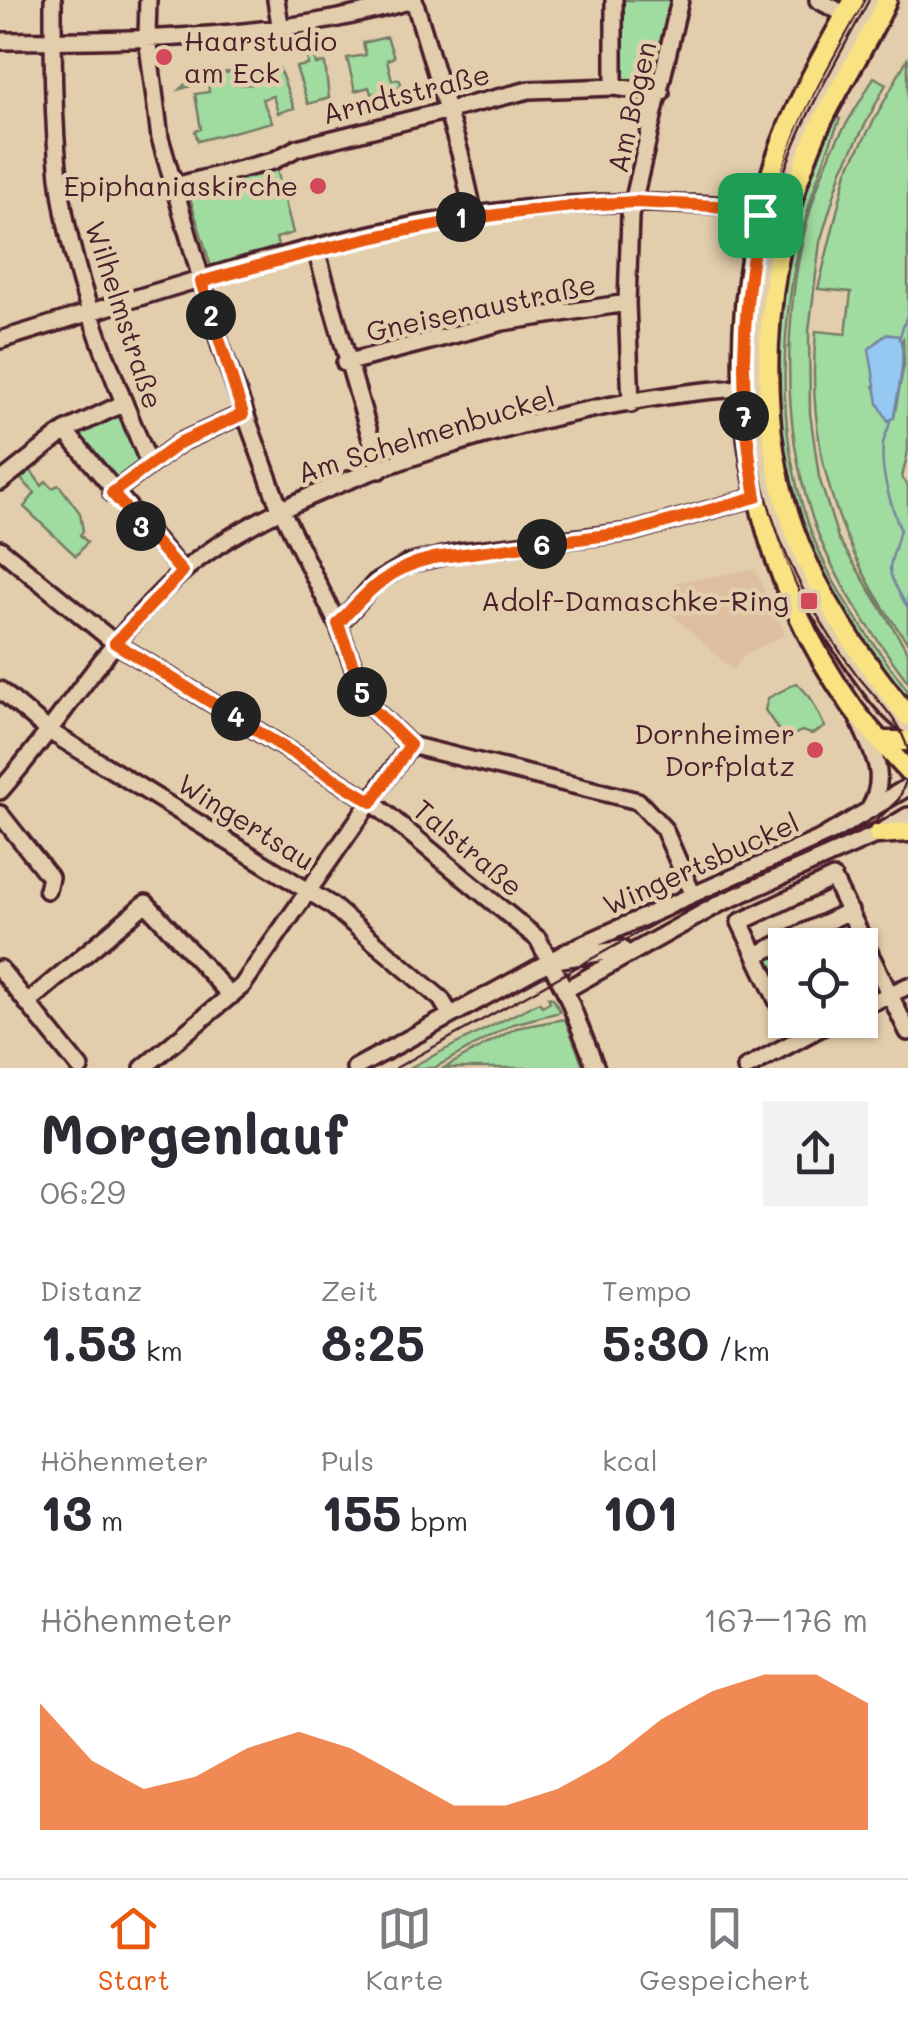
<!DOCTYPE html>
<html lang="de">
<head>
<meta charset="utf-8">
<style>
  body { margin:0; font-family:Mali,sans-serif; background:#f2f2f3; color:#2b2b33; height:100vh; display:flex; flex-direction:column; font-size:38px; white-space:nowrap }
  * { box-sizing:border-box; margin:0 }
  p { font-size:32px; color:#7c7c81 }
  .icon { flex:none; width:55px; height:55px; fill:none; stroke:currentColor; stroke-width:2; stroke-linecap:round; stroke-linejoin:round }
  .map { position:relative; height:1068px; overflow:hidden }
  .details { display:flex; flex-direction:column; background:#fff; flex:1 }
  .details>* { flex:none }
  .buttons { position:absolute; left:768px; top:928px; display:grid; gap:20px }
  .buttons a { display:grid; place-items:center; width:110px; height:110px; border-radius:0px; background:#fff; box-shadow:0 2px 8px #0004; font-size:50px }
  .pin { position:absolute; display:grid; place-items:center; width:85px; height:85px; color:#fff; margin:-42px; border-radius:20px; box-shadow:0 5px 15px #0006 }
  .km { position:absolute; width:50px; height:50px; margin:-25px; border-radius:50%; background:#222; color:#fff; font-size:28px; line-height:50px; text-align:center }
  .round { display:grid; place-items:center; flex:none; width:105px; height:105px; border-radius:0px; background:#f2f2f3 }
  .summary { display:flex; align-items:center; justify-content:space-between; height:170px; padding:0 40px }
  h1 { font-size:55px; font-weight:700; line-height:75px }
  .metrics { display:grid; grid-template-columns:repeat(3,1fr); gap:15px; height:170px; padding:10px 40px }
  .metrics div { display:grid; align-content:center }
  .metrics b { font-size:50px; font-weight:700 }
  .metrics small { font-size:28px; font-weight:400 }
  .metrics p { font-size:28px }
  .chart { height:280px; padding:20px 40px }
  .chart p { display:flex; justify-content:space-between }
  .chart svg { width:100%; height:180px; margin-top:10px; fill:#ea580c; opacity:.7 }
  .dock { display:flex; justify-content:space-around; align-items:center; height:140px; border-top:2px solid #e1e1e2; background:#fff; font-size:28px; color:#7c7c81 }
  .dock a { display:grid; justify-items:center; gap:5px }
  .dock .current { color:#ea580c }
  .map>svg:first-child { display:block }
  .built { fill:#ddbfa0 }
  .green { fill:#a0dba0; stroke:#757d66; stroke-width:2.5; fill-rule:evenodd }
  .water { fill:#95c9f2; stroke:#7785a2; stroke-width:2.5 }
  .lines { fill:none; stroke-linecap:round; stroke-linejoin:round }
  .stream { stroke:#7785a2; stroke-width:2.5 }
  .minor-casing { stroke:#4a1f2b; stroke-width:22 }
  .major-casing { stroke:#4a1f2b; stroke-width:25 }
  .minor { stroke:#e2ceac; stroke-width:15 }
  .major { stroke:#f8e281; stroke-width:18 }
  .tram { stroke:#4a1f2b; stroke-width:2.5 }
  .route-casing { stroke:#fff; stroke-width:20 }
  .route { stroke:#ea580c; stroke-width:12 }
  .poi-dot { fill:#d1495b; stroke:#e2ceac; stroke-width:4 }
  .labels { text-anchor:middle; stroke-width:9; stroke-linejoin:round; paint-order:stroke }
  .poi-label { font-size:28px; fill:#4a1f2b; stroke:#e2ceac; text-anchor:end }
  .street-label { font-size:28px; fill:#4a1f2b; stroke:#e2ceac }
</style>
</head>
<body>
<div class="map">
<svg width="908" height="1068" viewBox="0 0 908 1068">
  <rect width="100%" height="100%" fill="#e2ceac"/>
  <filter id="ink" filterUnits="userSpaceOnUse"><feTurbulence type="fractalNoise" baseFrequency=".01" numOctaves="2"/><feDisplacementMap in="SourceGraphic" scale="20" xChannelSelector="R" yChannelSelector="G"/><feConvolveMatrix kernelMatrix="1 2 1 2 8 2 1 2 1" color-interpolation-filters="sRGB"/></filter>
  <g filter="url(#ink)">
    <path class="built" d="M755,569L785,635L746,654L733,670L659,603L677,582Z"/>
    <path class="green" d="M623,0H671L654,83L622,80Z
      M307,36H312L316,64L325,63L329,98L308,104L296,67L308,65Z
      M387,37L394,57L387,60L392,80L399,79L402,86L371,94L369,87L355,91L347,58L366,55L363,43Z
      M908,57V451L902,478L908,486V643C839,551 805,447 816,331L846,334L851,292L818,289L847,171ZM903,339L904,364L894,417L874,386Z
      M279,68L294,108L278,113L273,96L262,99L272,122L198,141L195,131L201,129L195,94L209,92L208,81L180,89C195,72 213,73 235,72V85L252,84V70Z
      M874,77L886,84L842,170L820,242L809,331L810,413L819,477L838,538L908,652V682C871,632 832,578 812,517C775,404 784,259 832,150C844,125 861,102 874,77Z
      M833,116L840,119C784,251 760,413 818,549C840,601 875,646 908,691V701C872,655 836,608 814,554C755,415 772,250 833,116Z
      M277,169L293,233L276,238L279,250L212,270L188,192Z
      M119,409L142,462L112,485L71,432Z
      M29,468L42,486L46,481L52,488L59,485L80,513L83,531L80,535L87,542L76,556L24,507L35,493L19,477Z
      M797,683L810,697L825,727L812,734L801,731L785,740L765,710L768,698Z
      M839,922L849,924L859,945H785V1005C779,993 765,973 768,960C773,941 822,928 839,922Z
      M548,997L553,998L560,1012L513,1024L434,1068H409L539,1002L542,1006L550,1002Z
      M565,1019L584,1068H444L516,1028Z"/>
    <path class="water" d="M886,334L899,336C908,357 897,393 894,417L888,421L878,403L869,349Z"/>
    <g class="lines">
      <path class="stream" d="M899,339L908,312
        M890,421C889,429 884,437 883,444C880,473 890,501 900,529C890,574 881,563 908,608"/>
      <defs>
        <path id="minor" d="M53,0C53,59 53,118 59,177C70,275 111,373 149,463
          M148,0L147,37L160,138L221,347L276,499L338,625L367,703L410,745L638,801L664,829L692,893
          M276,0L281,30
          M414,0L460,153L474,215
          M818,0L846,15
          M874,0C849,50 818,97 798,149C738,302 740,483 828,625C844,650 883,713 908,725
          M0,41C139,40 278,40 412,0
          M614,87V0
          M171,187L273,161L297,148L529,90L614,87L661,93
          M316,250L380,470
          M0,340C218,274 447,192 677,204C703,205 736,203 760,215
          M345,363L503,322L627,303
          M631,404L627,303L630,216L680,0
          M65,431L182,571
          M0,482L65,431L124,403
          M112,493L181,442L243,414
          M0,549L115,643L372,802L538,939L565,990L596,1068
          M338,625L375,583L407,564L460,552L631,532L756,497
          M0,690L49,731L331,905L441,999L450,1014
          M859,721C872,751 888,774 871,806
          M0,791C62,721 109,638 179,575C292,473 591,396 742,388
          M0,814L50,877L47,890
          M756,955L850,911
          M556,960L622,949
          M0,969L80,1068
          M565,990L721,903L878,834L908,816
          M27,1003L146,903L231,996
          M860,1008L908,986
          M785,1017L740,922L833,878L908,1032
          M143,1068L242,986L410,745
          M355,1068L574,948L820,839L908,787
          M746,1068L835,1020"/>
        <path id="major" d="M854,0C824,53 793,106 774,164C715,349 739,549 853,708C869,730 890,751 908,771
          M887,0C867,46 837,88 816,134C762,261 748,429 805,557C831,615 869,667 908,716
          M883,741H908
          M878,834L908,832"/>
      </defs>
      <use href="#minor" class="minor-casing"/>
      <use href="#major" class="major-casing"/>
      <use href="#minor" class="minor"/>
      <use href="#major" class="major"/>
      <path class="tram" d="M869,0C842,52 811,102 790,156C738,285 734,452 797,578C814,612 834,645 857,675C876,699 900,720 908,750
        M396,1068L681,909L875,822L899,799L908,776"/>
    </g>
  </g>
  <g class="lines" filter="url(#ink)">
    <defs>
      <path id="route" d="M635,202L715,206L760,215C741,311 738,400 756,497L631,532L433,558C389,568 367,591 338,624L367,703L410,745L372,802L115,643L182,572L112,493L181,442L243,414L201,282C350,239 480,209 635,202Z"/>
    </defs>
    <use href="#route" class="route-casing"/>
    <use href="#route" class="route"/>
  </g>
  <g class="poi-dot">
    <circle cx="164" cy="57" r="10"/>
    <circle cx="318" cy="186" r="10"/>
    <rect x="799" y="591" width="20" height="20" rx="5"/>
    <circle cx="815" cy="750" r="10"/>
  </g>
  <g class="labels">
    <g class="poi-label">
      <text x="184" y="51" text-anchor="start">Haarstudio<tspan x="184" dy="32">am Eck</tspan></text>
      <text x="298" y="196">Epiphaniaskirche</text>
      <text x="789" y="611">Adolf-Damaschke-Ring</text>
      <text x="795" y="744">Dornheimer<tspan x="795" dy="32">Dorfplatz</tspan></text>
    </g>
    <g class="street-label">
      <text transform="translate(406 94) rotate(-14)" y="10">Arndtstraße</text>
      <text transform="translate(632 107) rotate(-77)" y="10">Am Bogen</text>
      <text transform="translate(481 308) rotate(-12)" y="10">Gneisenaustraße</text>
      <text transform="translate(124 315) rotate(72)" y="10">Wilhelmstraße</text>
      <text transform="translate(426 435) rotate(-17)" y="10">Am Schelmenbuckel</text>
      <text transform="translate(246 822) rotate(32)" y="10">Wingertsau</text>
      <text transform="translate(468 848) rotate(40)" y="10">Talstraße</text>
      <text transform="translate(701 864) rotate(-24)" y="10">Wingertsbuckel</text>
    </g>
  </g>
</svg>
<div class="buttons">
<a><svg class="icon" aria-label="locate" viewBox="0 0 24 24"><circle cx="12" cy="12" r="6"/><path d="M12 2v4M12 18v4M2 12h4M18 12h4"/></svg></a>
</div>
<div class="pin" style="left:760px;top:215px;background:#1e9e55"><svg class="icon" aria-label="arrive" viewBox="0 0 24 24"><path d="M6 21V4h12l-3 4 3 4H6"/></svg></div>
<b class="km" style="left:461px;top:217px">1</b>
<b class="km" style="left:211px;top:315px">2</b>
<b class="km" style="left:141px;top:526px">3</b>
<b class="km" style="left:236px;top:716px">4</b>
<b class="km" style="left:362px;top:692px">5</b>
<b class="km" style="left:542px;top:544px">6</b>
<b class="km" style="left:744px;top:416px">7</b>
</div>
<section class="details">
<div class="summary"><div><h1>Morgenlauf</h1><p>06:29</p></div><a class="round"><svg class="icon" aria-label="share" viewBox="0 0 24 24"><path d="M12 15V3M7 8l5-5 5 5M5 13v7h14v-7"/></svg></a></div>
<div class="metrics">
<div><p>Distanz</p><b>1.53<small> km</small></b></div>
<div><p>Zeit</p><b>8:25</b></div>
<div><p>Tempo</p><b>5:30<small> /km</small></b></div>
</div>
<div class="metrics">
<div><p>Höhenmeter</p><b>13<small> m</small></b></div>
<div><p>Puls</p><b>155<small> bpm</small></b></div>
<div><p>kcal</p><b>101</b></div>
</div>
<div class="chart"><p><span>Höhenmeter</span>167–176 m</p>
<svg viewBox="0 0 160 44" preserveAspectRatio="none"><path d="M0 44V13L10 27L20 34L30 31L40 24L50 20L60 24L70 31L80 38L90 38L100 34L110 27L120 17L130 10L140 6L150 6L160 13V44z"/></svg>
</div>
</section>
<nav class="dock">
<a class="current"><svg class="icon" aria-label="home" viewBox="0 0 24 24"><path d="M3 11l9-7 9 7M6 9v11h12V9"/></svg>Start</a>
<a><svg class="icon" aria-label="map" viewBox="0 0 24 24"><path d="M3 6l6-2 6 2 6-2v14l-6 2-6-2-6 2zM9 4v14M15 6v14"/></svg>Karte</a>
<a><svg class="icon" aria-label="saved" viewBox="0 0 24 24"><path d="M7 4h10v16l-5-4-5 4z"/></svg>Gespeichert</a>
</nav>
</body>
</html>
